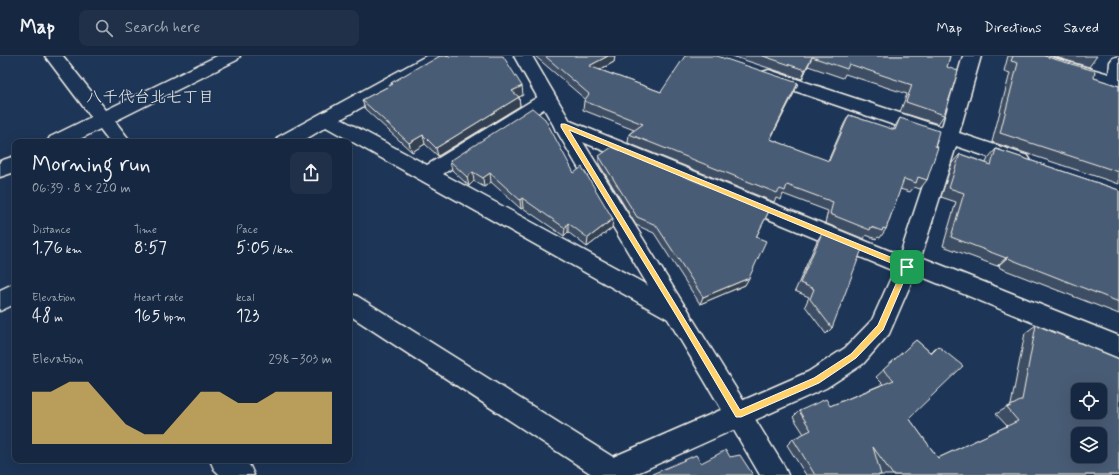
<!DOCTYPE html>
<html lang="en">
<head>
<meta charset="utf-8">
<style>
  body { margin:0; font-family:Mynerve,"Klee One",sans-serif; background:#1f3048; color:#f1f3f6; height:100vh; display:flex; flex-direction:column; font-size:15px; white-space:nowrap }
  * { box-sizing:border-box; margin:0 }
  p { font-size:13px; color:#9ea6b1 }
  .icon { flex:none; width:22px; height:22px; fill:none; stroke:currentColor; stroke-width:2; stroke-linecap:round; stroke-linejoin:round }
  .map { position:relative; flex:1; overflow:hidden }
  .sheet { position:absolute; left:12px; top:83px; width:340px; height:324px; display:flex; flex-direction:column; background:#162841; border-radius:8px; box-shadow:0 4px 16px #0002,0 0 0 1px #35445a }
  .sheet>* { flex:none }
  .fabs { position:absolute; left:1071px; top:327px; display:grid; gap:8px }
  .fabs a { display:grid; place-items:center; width:36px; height:36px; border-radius:8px; background:#162841; box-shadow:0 4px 16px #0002,0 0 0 1px #35445a; font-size:20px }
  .pin { position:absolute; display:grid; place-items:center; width:34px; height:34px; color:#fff; margin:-17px; border-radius:8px; box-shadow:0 2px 6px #0006 }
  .round { display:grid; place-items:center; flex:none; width:42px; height:42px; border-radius:8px; background:#1f3048 }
  .overview { display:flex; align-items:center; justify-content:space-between; height:68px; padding:0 20px }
  h1 { font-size:22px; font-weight:600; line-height:30px }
  .metrics { display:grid; grid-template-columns:repeat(3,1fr); gap:6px; height:68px; padding:4px 20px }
  .metrics div { display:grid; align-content:center }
  .metrics b { font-size:17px; font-weight:600 }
  .metrics small { font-size:11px; font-weight:400 }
  .metrics p { font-size:11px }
  .chart { height:112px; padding:8px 20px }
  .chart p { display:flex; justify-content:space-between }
  .chart svg { width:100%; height:72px; margin-top:4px; fill:#ffd166; opacity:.7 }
  header { display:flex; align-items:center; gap:24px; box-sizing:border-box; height:56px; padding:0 20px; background:#162841; border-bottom:1px solid #35445a }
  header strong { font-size:19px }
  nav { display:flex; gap:22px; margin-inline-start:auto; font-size:14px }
  .search { width:280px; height:36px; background:#1f3048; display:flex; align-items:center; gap:10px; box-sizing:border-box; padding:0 14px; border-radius:8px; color:#9ea6b1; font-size:15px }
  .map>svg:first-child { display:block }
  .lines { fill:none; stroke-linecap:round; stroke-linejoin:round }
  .minor-casing { stroke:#f4f1e8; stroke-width:3 }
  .major-casing { stroke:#f4f1e8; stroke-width:3 }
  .minor { fill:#1d3557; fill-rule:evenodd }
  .major { fill:#1d3557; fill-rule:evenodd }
  .wall { fill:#3e4e64; stroke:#f4f1e8 }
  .shaded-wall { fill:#324051; stroke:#f4f1e8 }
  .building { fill:#485b74; stroke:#f4f1e8; fill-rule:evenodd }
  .route { fill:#ffd166; stroke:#fff; fill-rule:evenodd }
  .labels { text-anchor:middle; stroke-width:3; stroke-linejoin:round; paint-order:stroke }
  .neighbourhood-label { font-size:16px; fill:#f4f1e8; stroke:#1d3557 }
</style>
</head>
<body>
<header>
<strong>Map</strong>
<div class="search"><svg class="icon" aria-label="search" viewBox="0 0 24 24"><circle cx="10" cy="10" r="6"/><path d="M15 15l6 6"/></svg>Search here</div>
<nav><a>Map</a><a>Directions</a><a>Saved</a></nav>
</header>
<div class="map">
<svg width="1119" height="419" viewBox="0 0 1119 419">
  <rect width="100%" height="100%" fill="#1d3557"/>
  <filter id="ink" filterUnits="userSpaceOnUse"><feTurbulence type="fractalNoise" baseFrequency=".025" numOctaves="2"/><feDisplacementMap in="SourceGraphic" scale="8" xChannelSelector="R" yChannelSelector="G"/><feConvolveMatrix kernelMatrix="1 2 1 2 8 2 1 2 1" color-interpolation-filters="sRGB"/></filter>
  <g filter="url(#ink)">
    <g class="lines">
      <defs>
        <path id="minor" d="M45,0H63L106,54L217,0H240L237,4L115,65L131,86H110L100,73L74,86H47L50,81L91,61Z
          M426,0H448L445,4L341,63L427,109L541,39L547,37L553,39L556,43L553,47L443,118L686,250L690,257L686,264L678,267L670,264L326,71L301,86H275L278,81Z
          M963,0H981L959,77L1028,100L1031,105L1028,110L1021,112L956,90L921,201L1119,280V302L915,218L889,278L863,308L826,332L633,419H593L349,259V237L357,240L613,401L808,316L845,292L872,264L894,215L556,75L554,70L556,65L563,63L570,65L900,199L938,84L763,24L760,20L763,16L769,14L775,16L942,71Z
          M1018,0H1047L1109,18L1110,6L1113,2L1119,0V33L1021,4Z
          M15,100V116L0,121V105Z
          M15,227V248L0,255V234Z
          M210,404H244L250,410L254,419H220L214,413Z"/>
        <path id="major" d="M514,0H532L570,65L784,410L788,419H760C679,279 593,141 514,0Z"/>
      </defs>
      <use href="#minor" class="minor-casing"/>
      <use href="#major" class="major-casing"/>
      <use href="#minor" class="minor"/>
      <use href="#major" class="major"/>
    </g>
    <path class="wall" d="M535,0H615L614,6L600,14L661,36L798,27L794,37L770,83L828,105L844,68L849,59L893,74L900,62L935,90L927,124L920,133L914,131L910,136L900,133L886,173L880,182L878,181L876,183L866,179L864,183L825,167L828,155L783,138L781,144L776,142L774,146L628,87L629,78L634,74L583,54L584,45L585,43Z
      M732,0H950L947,11L944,59L938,68L900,56L907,38L845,18L843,22L808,10L802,23Z
      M1008,0H1044L1094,22L1119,30V128L992,86L1010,17L1004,15Z
      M1052,0H1097L1089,11Z
      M426,8L523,39L519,41L520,50L438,100L425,88L412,96L365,53L362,44L391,29V27Z
      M996,93L1119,134V258L1000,212L999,209L997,210L943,190L956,146L941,141L952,107L960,98L986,107L988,102Z
      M599,100L769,155L756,181L745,229L700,248L654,177L636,169L599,108Z
      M450,105L574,117L612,172L587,191L568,176L564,180L523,152L521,153L491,126L484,131L474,125L469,130L452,114Z
      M822,177L832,272L826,278L805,250L809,241L795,235L817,185Z
      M1036,269L1119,419H806L787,389L793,383L804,378L793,361L799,355L830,350L883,328L876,321L916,284L930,296L938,290L909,362L938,402L1007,370L996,358L1011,349L1025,277Z"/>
    <path class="shaded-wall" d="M608,0H615L614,6L589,19V10Z
      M812,1L808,10L802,23L805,14Z
      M798,27L794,37L766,92L770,83Z
      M522,30L523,39L513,44L512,35Z
      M519,41L520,50L438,100L436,92Z
      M423,79L425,88L412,96L409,87Z
      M473,116L474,125L469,130L467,121Z
      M490,117L491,126L484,131L483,122Z
      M522,142L523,152L521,153L520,144Z
      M613,163L612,172L587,191L588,182Z
      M568,167V176L564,180L565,172Z
      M1008,201L999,209L997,210L1006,202Z
      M749,222L745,229L700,248L703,241Z"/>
    <path class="building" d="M440,0H503L522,30L512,35L519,41L436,92L423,79L409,87L362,44L393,28L391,27L425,7L426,8Z
      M545,0H608L589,10L661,36L685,0H717L798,27L770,83L829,105L849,59L895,74L900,62L939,75L935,90L938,91L927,124L918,121L916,127L904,123L886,173L883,172L882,175L871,171L870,174L830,158L833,146L787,129L785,135L780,133L777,137L629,78L643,68L584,45L589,38Z
      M763,0H950L947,11L958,15L944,59L906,46L912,29L849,8L847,13L812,1L805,14Z
      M1013,0H1044L1095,15L1094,22L1119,30V116L1000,77L1018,7L1011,5Z
      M532,52L545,63L574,117L582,111L613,163L588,182L568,167L565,172L522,142L520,144L490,117L483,122L473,116L467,121L450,105Z
      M612,91L769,155L756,181L766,185L749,222L703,241L656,169L637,161L599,100Z
      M996,93L1119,134V246L1010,203L1008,201L1006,202L951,181L964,137L949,132L960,98L991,109Z
      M822,177L862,193L832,272L810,243L814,233L800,227Z
      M1036,269L1119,303V419H893L873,391L881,419H815L793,383L811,374L799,355L826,343L830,350L894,324L883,314L916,284L931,297L938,290L963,310L909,362L938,402L1018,365L1007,352L1022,344ZM1078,334H1100V356H1078ZM1078,378H1100V400H1078Z
      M726,394L730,401L740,399L753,419H650L696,399L701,407Z"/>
  </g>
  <path class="route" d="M561,68H565L910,209V211L883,274L856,302L819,327L741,361H736L676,259L561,71ZM569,74L903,212L878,269L851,298L814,322L740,354Z"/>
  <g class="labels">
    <g class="neighbourhood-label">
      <text x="150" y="46">八千代台北七丁目</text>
    </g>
  </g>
</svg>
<div class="fabs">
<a><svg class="icon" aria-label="locate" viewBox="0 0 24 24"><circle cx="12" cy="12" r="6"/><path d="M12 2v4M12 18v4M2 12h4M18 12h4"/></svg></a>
<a><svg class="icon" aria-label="layers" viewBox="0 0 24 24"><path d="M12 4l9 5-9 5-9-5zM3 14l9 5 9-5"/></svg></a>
</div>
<div class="pin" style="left:907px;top:211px;background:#1e9e55"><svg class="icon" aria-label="arrive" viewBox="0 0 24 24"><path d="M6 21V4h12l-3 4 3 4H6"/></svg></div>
<section class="sheet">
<div class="overview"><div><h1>Morning run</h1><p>06:39 · 8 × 220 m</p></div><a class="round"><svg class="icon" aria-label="share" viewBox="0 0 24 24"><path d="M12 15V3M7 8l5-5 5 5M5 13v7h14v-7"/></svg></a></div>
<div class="metrics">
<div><p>Distance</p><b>1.76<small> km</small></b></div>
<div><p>Time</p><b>8:57</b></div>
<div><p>Pace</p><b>5:05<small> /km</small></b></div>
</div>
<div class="metrics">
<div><p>Elevation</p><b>48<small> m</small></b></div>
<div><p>Heart rate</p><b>165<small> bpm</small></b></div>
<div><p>kcal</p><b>123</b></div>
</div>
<div class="chart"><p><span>Elevation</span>298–303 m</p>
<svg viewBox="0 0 160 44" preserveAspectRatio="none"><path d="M0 44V12L10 12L20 6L30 6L40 19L50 32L60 38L70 38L80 25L90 12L100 12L110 19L120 19L130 12L140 12L150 12L160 12V44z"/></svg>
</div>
</section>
</div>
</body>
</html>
